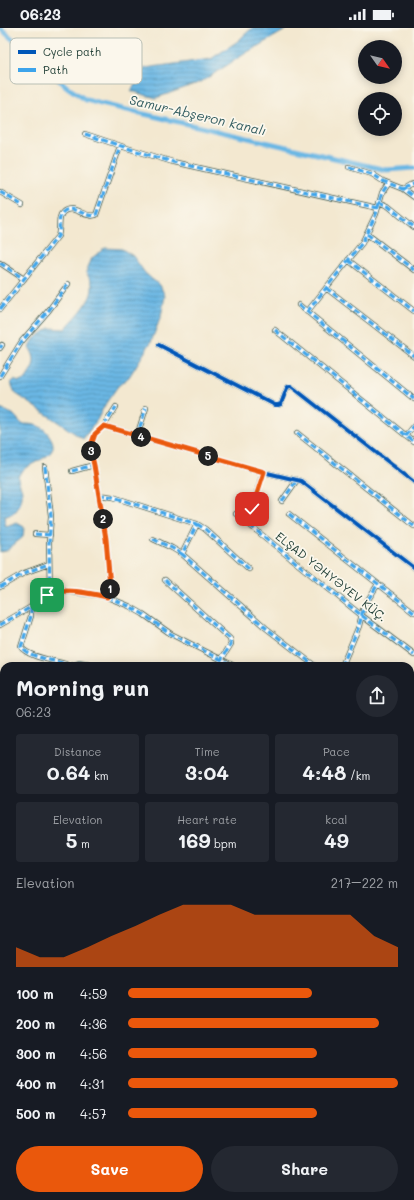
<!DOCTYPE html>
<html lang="en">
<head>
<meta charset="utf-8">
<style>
  body { margin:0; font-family:Mali,sans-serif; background:#242831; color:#f1f3f6; height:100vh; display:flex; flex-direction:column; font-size:15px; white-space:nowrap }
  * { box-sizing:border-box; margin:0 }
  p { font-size:13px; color:#9ea1a6 }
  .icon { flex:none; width:22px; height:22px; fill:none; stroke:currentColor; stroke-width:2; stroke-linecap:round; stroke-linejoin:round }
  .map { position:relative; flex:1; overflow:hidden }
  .panel { position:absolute; left:0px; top:634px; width:414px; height:538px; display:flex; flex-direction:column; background:#171b24; border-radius:12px 12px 0 0; box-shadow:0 2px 10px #0003 }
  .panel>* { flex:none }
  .needle { width:26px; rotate:124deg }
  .tools { position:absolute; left:358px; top:12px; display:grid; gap:8px }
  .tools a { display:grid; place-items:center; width:44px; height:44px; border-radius:50%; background:#171b24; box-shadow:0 2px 10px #0003; font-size:20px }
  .pin { position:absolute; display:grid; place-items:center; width:34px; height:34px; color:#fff; margin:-17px; border-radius:8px; box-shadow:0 2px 6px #0006 }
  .km { position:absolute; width:20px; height:20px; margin:-10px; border-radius:50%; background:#222; color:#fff; font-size:11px; line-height:20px; text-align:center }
  .round { display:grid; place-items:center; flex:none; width:42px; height:42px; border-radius:21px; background:#242831 }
  .summary { display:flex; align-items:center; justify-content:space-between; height:68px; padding:0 16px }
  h1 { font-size:22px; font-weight:700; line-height:30px }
  .stats { display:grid; grid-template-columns:repeat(3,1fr); gap:6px; height:68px; padding:4px 16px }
  .stats div { display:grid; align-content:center; border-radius:4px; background:#242831; text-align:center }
  .stats b { font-size:20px; font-weight:700 }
  .stats small { font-size:11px; font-weight:400 }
  .stats p { font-size:11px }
  .chart { height:112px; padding:8px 16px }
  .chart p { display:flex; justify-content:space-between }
  .chart svg { width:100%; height:72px; margin-top:4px; fill:#ea580c; opacity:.7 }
  .button { display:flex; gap:8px; margin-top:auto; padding:8px 16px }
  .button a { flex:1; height:46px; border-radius:24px; background:#ea580c; color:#fff; font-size:16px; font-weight:700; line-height:46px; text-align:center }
  .button a+a { background:#242831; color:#f1f3f6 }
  ul { padding:0 16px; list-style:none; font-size:13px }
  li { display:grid; grid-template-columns:64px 48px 1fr; align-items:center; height:30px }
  li i { height:10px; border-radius:5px; background:#ea580c }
  .status { display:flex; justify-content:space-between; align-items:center; height:28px; padding:0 20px; background:#171b24; direction:ltr }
  .status svg { height:11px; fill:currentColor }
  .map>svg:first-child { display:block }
  .industrial { fill:url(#industrial-furrows) }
  .cemetery { fill:url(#cemetery-stones); stroke:#6c8250 }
  .water { fill:url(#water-rules); stroke:#457a8c }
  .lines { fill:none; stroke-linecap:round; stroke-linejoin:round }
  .canal { stroke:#6bb7e4; stroke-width:5 }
  .street-casing { stroke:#3f574b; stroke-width:6 }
  .primary-casing { stroke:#3f574b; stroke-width:9 }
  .street { stroke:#fff; stroke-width:4.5 }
  .primary { stroke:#fff; stroke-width:7 }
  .quiet { stroke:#3da4eb; stroke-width:3; stroke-dasharray:6 3; stroke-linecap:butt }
  .cycleway-casing { stroke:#fbf7ec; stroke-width:6 }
  .cycleway { stroke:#0057b8; stroke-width:4 }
  .route-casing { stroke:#fff; stroke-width:8 }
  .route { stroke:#ea580c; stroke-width:5 }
  .labels { text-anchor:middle; stroke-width:3.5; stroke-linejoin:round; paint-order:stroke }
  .street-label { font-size:12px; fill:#1f3d34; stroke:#fbf7ec }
  .water-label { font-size:13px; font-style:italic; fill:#325c60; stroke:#fbf7ec }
  .key { fill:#fbf7ec; stroke:#b9bfb5; stroke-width:1 }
  .key-label { font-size:11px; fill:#1f3d34 }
</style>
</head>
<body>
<div class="status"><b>06:23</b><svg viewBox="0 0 49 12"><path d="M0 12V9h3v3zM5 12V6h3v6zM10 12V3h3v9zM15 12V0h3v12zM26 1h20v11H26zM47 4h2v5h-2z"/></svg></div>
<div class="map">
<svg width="414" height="1172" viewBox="0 0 414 1172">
  <defs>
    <pattern id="industrial-furrows" width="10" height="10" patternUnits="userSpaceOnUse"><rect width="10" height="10" fill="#d2bdc6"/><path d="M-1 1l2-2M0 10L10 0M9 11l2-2" fill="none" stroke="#aa9ba2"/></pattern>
    <pattern id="cemetery-stones" width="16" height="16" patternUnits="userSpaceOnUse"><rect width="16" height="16" fill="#b8c86b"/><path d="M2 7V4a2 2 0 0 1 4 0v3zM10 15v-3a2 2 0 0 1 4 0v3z" fill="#95a459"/></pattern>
    <pattern id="water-rules" width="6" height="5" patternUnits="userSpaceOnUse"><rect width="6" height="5" fill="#6bb7e4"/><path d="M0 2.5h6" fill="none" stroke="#5796ba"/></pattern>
  </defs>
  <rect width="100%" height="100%" fill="#fbf7ec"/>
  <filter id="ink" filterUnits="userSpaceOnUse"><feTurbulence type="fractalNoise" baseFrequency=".025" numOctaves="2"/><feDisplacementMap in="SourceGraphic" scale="8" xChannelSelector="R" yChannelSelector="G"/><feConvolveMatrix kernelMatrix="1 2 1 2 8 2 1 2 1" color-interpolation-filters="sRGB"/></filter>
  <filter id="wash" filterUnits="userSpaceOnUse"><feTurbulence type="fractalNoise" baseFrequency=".012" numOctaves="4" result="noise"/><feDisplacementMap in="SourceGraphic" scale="16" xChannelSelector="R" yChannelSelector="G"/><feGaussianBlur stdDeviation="0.9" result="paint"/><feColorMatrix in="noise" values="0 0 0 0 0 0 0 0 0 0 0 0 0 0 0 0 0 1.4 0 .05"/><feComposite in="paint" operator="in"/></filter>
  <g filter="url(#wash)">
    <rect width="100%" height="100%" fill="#f3e8d0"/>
    <path class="industrial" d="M0,814L4,815V907L0,906Z"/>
    <path class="cemetery" d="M410,928L414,929V1003L410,1010Z"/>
    <path class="water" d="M252,0H289L246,25L201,54L156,70L131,63L145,40L211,31L238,13Z
      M105,220L122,221L133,228L145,245L153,252L160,257L165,268L161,288L151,314L129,349L118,358L106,375L97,392L83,411L15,365L11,355L14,352L19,354L25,352C34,339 38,333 29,319L35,310L50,300L65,301C75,289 94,273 92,256C91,252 88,248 86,244L92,230Z
      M0,381L13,386L22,396C34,396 42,397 49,407C66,431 26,432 19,447C16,453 22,458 22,464C23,470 19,480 15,484C12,486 7,488 4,489L6,499L17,495L24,499L23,509L6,523L0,524Z
      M0,1061L4,1067V1168H22L23,1172H0Z"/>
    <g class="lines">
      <path class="canal" d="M0,0L67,59L86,72L101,76L386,142L414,140"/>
    </g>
  </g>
  <g filter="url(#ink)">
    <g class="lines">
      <defs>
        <path id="street" d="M85,106L127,120L173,134L378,180
          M349,139L372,146L383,153L403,161L414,169
          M403,161L410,157L414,156
          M0,164L22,177
          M379,174L388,178L414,199
          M367,206L414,242
          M348,232L414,283
          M0,235L24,251
          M326,260L414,328
          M299,277L414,371
          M0,281L58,208C61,200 57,189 63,184C73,175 85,191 96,187L120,118
          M307,284L362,215L376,186L382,165L388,156
          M275,302L414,414
          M159,317L275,377H278L281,376L287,360L289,358H291L414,454
          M0,320L2,317
          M0,348L22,313L49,282L68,256
          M104,398L116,379
          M297,405L414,498
          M137,408L146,380
          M406,408L414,398
          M45,439L51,488L49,515L50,565
          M72,443L94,437
          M99,467L113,469L197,496L182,526L266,600L315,638
          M282,473L297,452
          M236,486L361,587L414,627
          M289,486L414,584
          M246,494L252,481L263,444
          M197,496L205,501L249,541
          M35,506L50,507
          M153,511L172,520L182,526
          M165,552L230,611L231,616L221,632
          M0,559L24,545L49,536
          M107,569L110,558L106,511L94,437L90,420L95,406L104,398L263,444L301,453L414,540
          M31,579V588L21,619C28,629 53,632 65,636L69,638
          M0,597L31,579L50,565L62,563L97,567L107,569L129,578L143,586L171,606L234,638
          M71,638L79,635L96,638
          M342,638L359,598L364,578L378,556
          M410,669L414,672
          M0,684L4,685
          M410,711L414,714
          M0,752L4,754
          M0,810L4,811
          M410,821H414
          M410,926L414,927
          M0,986L4,981
          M0,1037L4,1038
          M410,1052L414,1041
          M410,1072L414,1074
          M410,1150L414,1152
          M194,1168L198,1172
          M247,1168L251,1172
          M280,1168L286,1172
          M309,1168L315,1172
          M87,1172L90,1168
          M229,1172L233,1168
          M255,1172L259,1168
          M295,1172L297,1168
          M353,1172V1168"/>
        <path id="primary" d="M410,873L414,872
          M0,916L4,917
          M0,922H4"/>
      </defs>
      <use href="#street" class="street-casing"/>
      <use href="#primary" class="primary-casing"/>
      <use href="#street" class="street"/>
      <use href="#primary" class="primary"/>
      <path class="quiet" d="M85,106L127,120L173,134L378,180
        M349,139L372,146L383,153L403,161L414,169
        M403,161L410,157L414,156
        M0,164L22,177
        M379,174L388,178L414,199
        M367,206L414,242
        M348,232L414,283
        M0,235L24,251
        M326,260L414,328
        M299,277L414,371
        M0,281L58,208C61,200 57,189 63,184C73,175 85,191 96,187L120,118
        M307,284L362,215L376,186L382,165L388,156
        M275,302L414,414
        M0,320L2,317
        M0,348L22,313L49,282L68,256
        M104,398L116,379
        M297,405L414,498
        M137,408L146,380
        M406,408L414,398
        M45,439L51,488L49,515L50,565
        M72,443L94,437
        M99,467L113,469L197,496L182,526L266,600L315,638
        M282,473L297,452
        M236,486L361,587L414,627
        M289,486L414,584
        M246,494L252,481L263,444
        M197,496L205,501L249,541
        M35,506L50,507
        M153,511L172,520L182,526
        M165,552L230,611L231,616L221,632
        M0,559L24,545L49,536
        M31,579V588L21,619C28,629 53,632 65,636L69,638
        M0,597L31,579L50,565L62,563L97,567L107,569L129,578L143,586L171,606L234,638
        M71,638L79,635L96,638
        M342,638L359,598L364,578L378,556
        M410,669L414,672
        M0,684L4,685
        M410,711L414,714
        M0,752L4,754
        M0,810L4,811
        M410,821H414
        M410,926L414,927
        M0,986L4,981
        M0,1037L4,1038
        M410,1072L414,1074
        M410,1150L414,1152
        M194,1168L198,1172
        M247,1168L251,1172
        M280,1168L286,1172
        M309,1168L315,1172
        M87,1172L90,1168
        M229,1172L233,1168
        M255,1172L259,1168
        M295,1172L297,1168"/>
      <defs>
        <path id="cycleway" d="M159,317L275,377H278L281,376L287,360L289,358H291L414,454
          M107,569L110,558L106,511L94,437L90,420L95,406L104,398L263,444L301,453L414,540"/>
      </defs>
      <use href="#cycleway" class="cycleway-casing"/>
      <use href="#cycleway" class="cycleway"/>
    </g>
  </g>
  <g class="lines" filter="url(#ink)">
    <defs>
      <path id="route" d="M47,567C62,559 90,565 107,569L110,558L106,511L94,437L90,420L95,406L104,398L264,444L252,481"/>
    </defs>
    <use href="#route" class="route-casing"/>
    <use href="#route" class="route"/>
  </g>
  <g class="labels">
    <g class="street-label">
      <text transform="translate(331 549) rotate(38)" y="4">ELŞAD YƏHYƏYEV KÜÇ.</text>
    </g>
    <g class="water-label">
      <text transform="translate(198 87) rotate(13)" y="5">Samur-Abşeron kanalı</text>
    </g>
  </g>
  <rect x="10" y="10" width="132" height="46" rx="6" class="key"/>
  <rect x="18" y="22" width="18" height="4" fill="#0057b8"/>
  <rect x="18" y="40" width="18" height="4" fill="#3da4eb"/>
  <g class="key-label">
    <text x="43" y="28">Cycle path</text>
    <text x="43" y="46">Path</text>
  </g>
</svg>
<div class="tools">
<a><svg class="needle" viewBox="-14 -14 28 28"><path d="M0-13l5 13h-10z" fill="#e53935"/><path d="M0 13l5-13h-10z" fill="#9ea1a6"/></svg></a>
<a><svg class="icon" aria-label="locate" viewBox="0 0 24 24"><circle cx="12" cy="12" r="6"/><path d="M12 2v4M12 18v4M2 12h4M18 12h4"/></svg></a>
</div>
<div class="pin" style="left:47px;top:567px;background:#1e9e55"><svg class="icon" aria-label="arrive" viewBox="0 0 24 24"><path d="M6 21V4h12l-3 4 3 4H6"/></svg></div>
<div class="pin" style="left:252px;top:481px;background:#d93025"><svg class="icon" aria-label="check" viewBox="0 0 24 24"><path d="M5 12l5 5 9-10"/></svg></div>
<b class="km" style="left:110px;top:561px">1</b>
<b class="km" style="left:103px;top:491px">2</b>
<b class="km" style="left:91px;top:423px">3</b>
<b class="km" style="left:141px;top:409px">4</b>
<b class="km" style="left:208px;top:428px">5</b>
<section class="panel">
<div class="summary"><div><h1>Morning run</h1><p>06:23</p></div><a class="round"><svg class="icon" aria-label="share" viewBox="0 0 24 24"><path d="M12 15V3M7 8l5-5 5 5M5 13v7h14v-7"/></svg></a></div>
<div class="stats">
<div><p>Distance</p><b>0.64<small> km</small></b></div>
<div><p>Time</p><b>3:04</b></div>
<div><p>Pace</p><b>4:48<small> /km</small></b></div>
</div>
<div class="stats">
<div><p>Elevation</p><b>5<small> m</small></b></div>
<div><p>Heart rate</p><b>169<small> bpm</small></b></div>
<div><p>kcal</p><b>49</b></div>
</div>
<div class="chart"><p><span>Elevation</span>217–222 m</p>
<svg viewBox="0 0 160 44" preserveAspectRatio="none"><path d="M0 44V32L10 38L20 38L30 32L40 25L50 19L60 12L70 6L80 6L90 6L100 12L110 12L120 12L130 12L140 12L150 25L160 32V44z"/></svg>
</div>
<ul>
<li><b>100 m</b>4:59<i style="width:68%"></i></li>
<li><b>200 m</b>4:36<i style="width:93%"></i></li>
<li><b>300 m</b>4:56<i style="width:70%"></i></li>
<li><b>400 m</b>4:31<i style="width:100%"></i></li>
<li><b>500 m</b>4:57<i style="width:70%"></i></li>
</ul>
<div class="button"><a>Save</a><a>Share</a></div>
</section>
</div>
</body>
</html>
